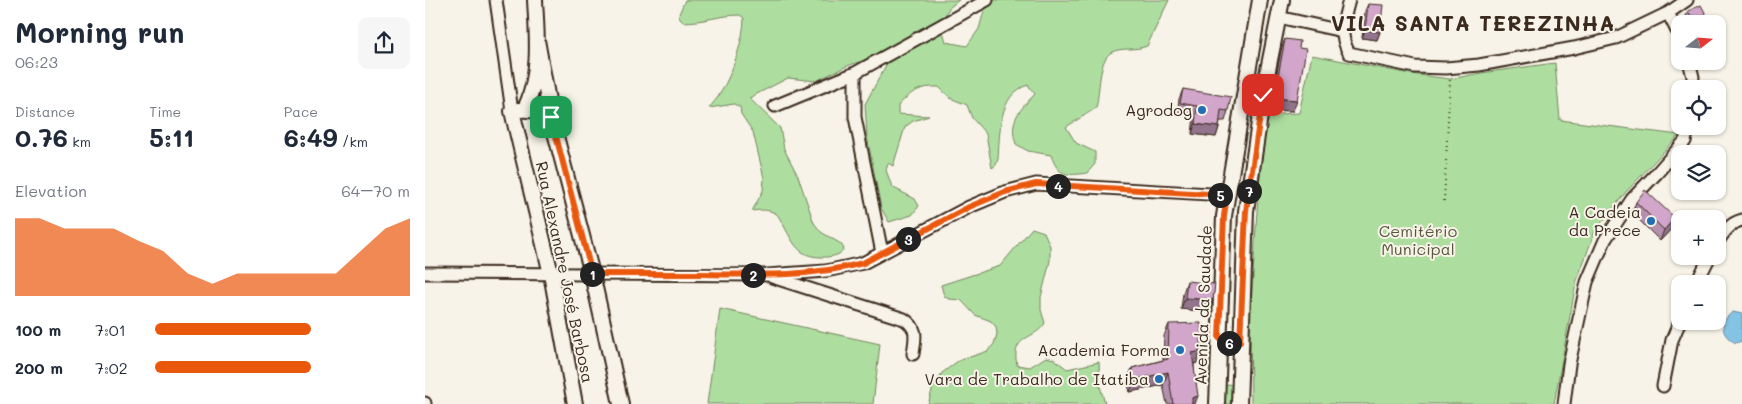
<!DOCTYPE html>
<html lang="en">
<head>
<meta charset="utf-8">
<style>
  body { margin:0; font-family:Mali,sans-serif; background:#f6f6f7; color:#1f2937; height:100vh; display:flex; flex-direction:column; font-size:19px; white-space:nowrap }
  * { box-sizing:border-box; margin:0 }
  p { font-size:16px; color:#747a83 }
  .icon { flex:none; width:28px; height:28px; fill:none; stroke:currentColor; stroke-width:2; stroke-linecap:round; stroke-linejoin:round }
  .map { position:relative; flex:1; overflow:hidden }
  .drawer { display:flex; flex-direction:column; background:#fff; width:425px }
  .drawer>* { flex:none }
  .needle { width:32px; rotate:73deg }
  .fabs { position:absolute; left:1246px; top:15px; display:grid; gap:10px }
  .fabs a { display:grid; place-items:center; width:55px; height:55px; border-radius:10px; background:#fff; box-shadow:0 1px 4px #0004; font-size:25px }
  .pin { position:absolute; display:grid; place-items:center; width:42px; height:42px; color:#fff; margin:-21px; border-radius:10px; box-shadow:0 2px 8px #0006 }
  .km { position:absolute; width:25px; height:25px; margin:-12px; border-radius:50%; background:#222; color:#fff; font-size:14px; line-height:25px; text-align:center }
  .round { display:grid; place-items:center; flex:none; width:52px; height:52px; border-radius:10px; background:#f6f6f7 }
  .headline { display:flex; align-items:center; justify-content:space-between; height:85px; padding:0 15px }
  h1 { font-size:28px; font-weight:800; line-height:38px }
  .metrics { display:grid; grid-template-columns:repeat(3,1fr); gap:8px; height:85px; padding:5px 15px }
  .metrics div { display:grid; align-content:center }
  .metrics b { font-size:25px; font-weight:800 }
  .metrics small { font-size:14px; font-weight:400 }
  .metrics p { font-size:14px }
  .chart { height:140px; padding:10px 15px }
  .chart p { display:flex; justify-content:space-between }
  .chart svg { width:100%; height:90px; margin-top:5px; fill:#ea580c; opacity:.7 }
  ul { padding:0 15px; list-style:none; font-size:16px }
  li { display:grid; grid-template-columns:80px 60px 1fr; align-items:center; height:38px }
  li i { height:12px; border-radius:6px; background:#ea580c }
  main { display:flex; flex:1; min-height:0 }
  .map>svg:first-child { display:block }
  .green { fill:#adde9f; stroke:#74845e }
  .water { fill:#84c3e4; stroke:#678695 }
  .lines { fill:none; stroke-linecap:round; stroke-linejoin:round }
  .minor-casing { stroke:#3b2a1e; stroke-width:15 }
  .major-casing { stroke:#3b2a1e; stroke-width:18 }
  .path { stroke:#3b2a1e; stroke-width:2; stroke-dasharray:1 4; stroke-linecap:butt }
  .minor { stroke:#f7f3e8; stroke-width:11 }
  .major { stroke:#f7f3e8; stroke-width:14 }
  .wall { fill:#b48fae; stroke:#3b2a1e }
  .shaded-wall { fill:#92748d; stroke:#3b2a1e }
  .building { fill:#d1a6ca; stroke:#3b2a1e }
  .route-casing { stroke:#fff; stroke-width:10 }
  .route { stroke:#ea580c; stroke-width:6 }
  .poi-dot { fill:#1f6fb2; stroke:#f7f3e8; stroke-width:2 }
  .labels { text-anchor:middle; stroke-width:4; stroke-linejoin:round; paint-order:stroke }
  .poi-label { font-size:16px; fill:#3b2a1e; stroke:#f7f3e8; text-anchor:end }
  .park-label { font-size:16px; fill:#58573e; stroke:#f7f3e8 }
  .street-label { font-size:16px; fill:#3b2a1e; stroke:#f7f3e8 }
  .district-label { font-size:21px; font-weight:bold; letter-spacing:1px; fill:#3b2a1e; stroke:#f7f3e8 }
</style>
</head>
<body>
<main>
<section class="drawer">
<div class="headline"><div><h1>Morning run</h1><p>06:23</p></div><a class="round"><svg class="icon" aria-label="share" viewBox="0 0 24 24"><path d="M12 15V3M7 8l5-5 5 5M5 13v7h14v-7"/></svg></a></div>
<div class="metrics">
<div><p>Distance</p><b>0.76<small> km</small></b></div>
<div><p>Time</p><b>5:11</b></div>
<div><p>Pace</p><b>6:49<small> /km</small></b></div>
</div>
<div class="chart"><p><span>Elevation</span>64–70 m</p>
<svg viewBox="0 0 160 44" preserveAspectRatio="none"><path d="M0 44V6L10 6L20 11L30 11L40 11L50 17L60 22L70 33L80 38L90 33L100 33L110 33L120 33L130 33L140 22L150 11L160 6V44z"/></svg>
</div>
<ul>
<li><b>100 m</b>7:01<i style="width:61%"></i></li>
<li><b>200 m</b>7:02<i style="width:61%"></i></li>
</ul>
</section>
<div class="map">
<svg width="1317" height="404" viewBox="0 0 1317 404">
  <rect width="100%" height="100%" fill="#f7f3e8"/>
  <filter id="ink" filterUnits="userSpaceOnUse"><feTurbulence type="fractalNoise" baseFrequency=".02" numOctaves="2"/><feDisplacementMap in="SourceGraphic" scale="10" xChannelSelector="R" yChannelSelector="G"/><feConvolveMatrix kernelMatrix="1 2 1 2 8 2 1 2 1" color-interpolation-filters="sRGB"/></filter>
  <g filter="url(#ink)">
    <path class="green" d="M260,0H534L524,8L516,24L521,42L542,46L554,29L559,11L569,0H744L722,46C710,51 697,47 687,52C673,58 675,94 671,108L641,127L651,143L670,152V164L662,173C641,176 633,176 626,155L603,151L591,144C583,120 595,110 610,94L603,85C573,94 575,133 573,159L571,165L567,168L561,134L547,118L542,105L525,98L514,87C495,86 485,92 473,106V114L504,116L488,121L480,127L468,166L463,163L461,170L467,187L490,199L494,206L487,215L464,222L456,208L442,136L440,104L467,54L460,53L422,66L391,81L363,78L324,98L355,128L359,149L373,176L389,223L396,232L416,244L419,249C415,255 410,256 402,257C375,258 371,248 359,226C356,222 354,215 350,213C342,209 335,210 327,211L338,191L339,178L328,132L316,114L315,107L309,104L284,108C288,103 293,98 296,92C307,74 319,39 319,18L315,15C296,15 278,22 258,22L255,19L254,14Z
      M887,55L986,74L1025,79L1056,73L1130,63L1135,120L1254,135L1201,192L1170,231L1151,283L1129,404H826L825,321L832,211L840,115L874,113Z
      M607,228L619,232L625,246V261L616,297V310L620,323C611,340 585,334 592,365L605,367L621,357L629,359L642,369L674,362L675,386L680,404H503L508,387L517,373L533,361L563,351L569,344L572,334L571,327L566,321L550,315L536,300L524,299L519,296L516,285L575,266Z
      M295,309L455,344L448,404H282Z
      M803,384L809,386L810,404H797L799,385Z"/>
    <path class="water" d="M1308,312L1317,314V341L1311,343C1296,336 1293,322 1308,312Z"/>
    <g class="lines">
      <defs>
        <path id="minor" d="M71,0L87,111
          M924,0C919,20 913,33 924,53L990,67L1021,68L1054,65L1149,48L1191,38L1243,13L1262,0
          M1243,13L1255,37
          M853,17L917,31
          M1264,61L1268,77L1267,89
          M430,73V117L457,253
          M350,106L430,73L562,0
          M1292,243C1298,233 1305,223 1317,220
          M0,273L342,275L401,271L438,263L544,207L580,192L611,184L802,195
          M347,277L479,319C494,329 490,338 488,354
          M1271,284L1285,256
          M1238,386L1247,340L1255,321
          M0,403V404
          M1139,404L1144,364L1162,282L1180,240L1207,199L1231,174L1260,141L1264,126"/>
        <path id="major" d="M112,40L126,117L167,274L196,404
          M100,109C116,75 112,37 110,0
          M126,117C112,110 102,108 87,111L126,274L150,404
          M792,404L799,216L835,0
          M814,404L821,211L838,95L857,0"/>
      </defs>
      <use href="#minor" class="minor-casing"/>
      <use href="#major" class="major-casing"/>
      <path class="path" d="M1019,201L1025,79"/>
      <use href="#minor" class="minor"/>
      <use href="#major" class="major"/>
    </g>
    <path class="wall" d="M943,4L955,32L952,40L937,38L940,11Z
      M1263,11L1285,22L1284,24H1262L1260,19Z
      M860,39L868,111L845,110L856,50Z
      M758,89L803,111L800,121H795L794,127L791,137L767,134L769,116L752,114L754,99Z
      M1211,202L1250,218L1246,229L1235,241L1207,213Z
      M762,281L784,312L756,309L758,293Z
      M744,324L776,351L772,363L769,364L770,404H742L738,385L705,392L702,381L707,368L738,360L739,336Z"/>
    <path class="shaded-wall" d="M940,30L955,32L952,40L937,38Z
      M849,98L872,100L868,111L845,110Z
      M770,124L794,127L791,137L767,134Z
      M1250,218L1246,229L1235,241L1239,230Z
      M760,298L788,300L784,312L756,309Z
      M776,351L772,363L763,365L767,353Z
      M743,372L738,385L705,392L709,380Z
      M773,396L770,404H765L767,398Z"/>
    <path class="building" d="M943,4L958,5L955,32L940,30Z
      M1276,5L1285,22L1282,24H1269L1263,11Z
      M860,39L875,41L874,48L881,49L872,100L849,98Z
      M758,89L806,97L803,111L796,110L794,127L770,124L772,106L755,103Z
      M1220,190L1250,218L1239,230L1211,202Z
      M762,281L790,284L788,300L760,298Z
      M776,323V351L767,353L773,396L767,398V404H748L743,372L709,380L707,368L743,359L744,324Z"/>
  </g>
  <g class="lines" filter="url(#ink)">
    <defs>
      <path id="route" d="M126,117L167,274C204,274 241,274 278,274C332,275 386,277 438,263L544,207L580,192L611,184L802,195L799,216L794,338C801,344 806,344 815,342L821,211L838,95"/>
    </defs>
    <use href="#route" class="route-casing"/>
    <use href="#route" class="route"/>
  </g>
  <g class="poi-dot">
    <circle cx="777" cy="110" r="5"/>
    <circle cx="1226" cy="221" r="5"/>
    <circle cx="755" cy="350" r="5"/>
    <circle cx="734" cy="379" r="5"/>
  </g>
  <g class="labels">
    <g class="poi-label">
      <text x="767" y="116">Agrodog</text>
      <text x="1216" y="218">A Cadeia<tspan x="1216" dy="18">da Prece</tspan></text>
      <text x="745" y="356">Academia Forma</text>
      <text x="724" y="385">Vara de Trabalho de Itatiba</text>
    </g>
    <g class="park-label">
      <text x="993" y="237">Cemitério<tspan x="993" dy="18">Municipal</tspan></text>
    </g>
    <g class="street-label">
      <text transform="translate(140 272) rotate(78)" y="6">Rua Alexandre José Barbosa</text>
      <text transform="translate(778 305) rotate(-88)" y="6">Avenida da Saudade</text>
    </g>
    <g class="district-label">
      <text x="1048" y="31">VILA SANTA TEREZINHA</text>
    </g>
  </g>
</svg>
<div class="fabs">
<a><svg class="needle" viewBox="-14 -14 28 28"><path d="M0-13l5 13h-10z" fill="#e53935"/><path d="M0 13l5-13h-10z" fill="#747a83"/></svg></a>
<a><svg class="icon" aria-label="locate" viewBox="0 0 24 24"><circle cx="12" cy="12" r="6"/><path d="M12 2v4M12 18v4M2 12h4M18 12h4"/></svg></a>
<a><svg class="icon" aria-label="layers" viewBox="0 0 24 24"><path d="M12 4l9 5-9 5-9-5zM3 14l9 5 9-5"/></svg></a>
<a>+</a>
<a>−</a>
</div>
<div class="pin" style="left:126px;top:117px;background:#1e9e55"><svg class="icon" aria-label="arrive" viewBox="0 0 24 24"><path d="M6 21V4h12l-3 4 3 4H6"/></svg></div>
<div class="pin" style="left:838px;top:95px;background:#d93025"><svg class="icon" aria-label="check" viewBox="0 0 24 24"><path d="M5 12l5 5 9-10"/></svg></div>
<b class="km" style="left:167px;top:274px">1</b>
<b class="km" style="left:328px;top:275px">2</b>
<b class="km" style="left:483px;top:239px">3</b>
<b class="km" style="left:633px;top:186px">4</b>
<b class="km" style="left:795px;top:195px">5</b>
<b class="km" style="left:804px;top:343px">6</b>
<b class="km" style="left:824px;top:191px">7</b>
</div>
</main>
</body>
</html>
